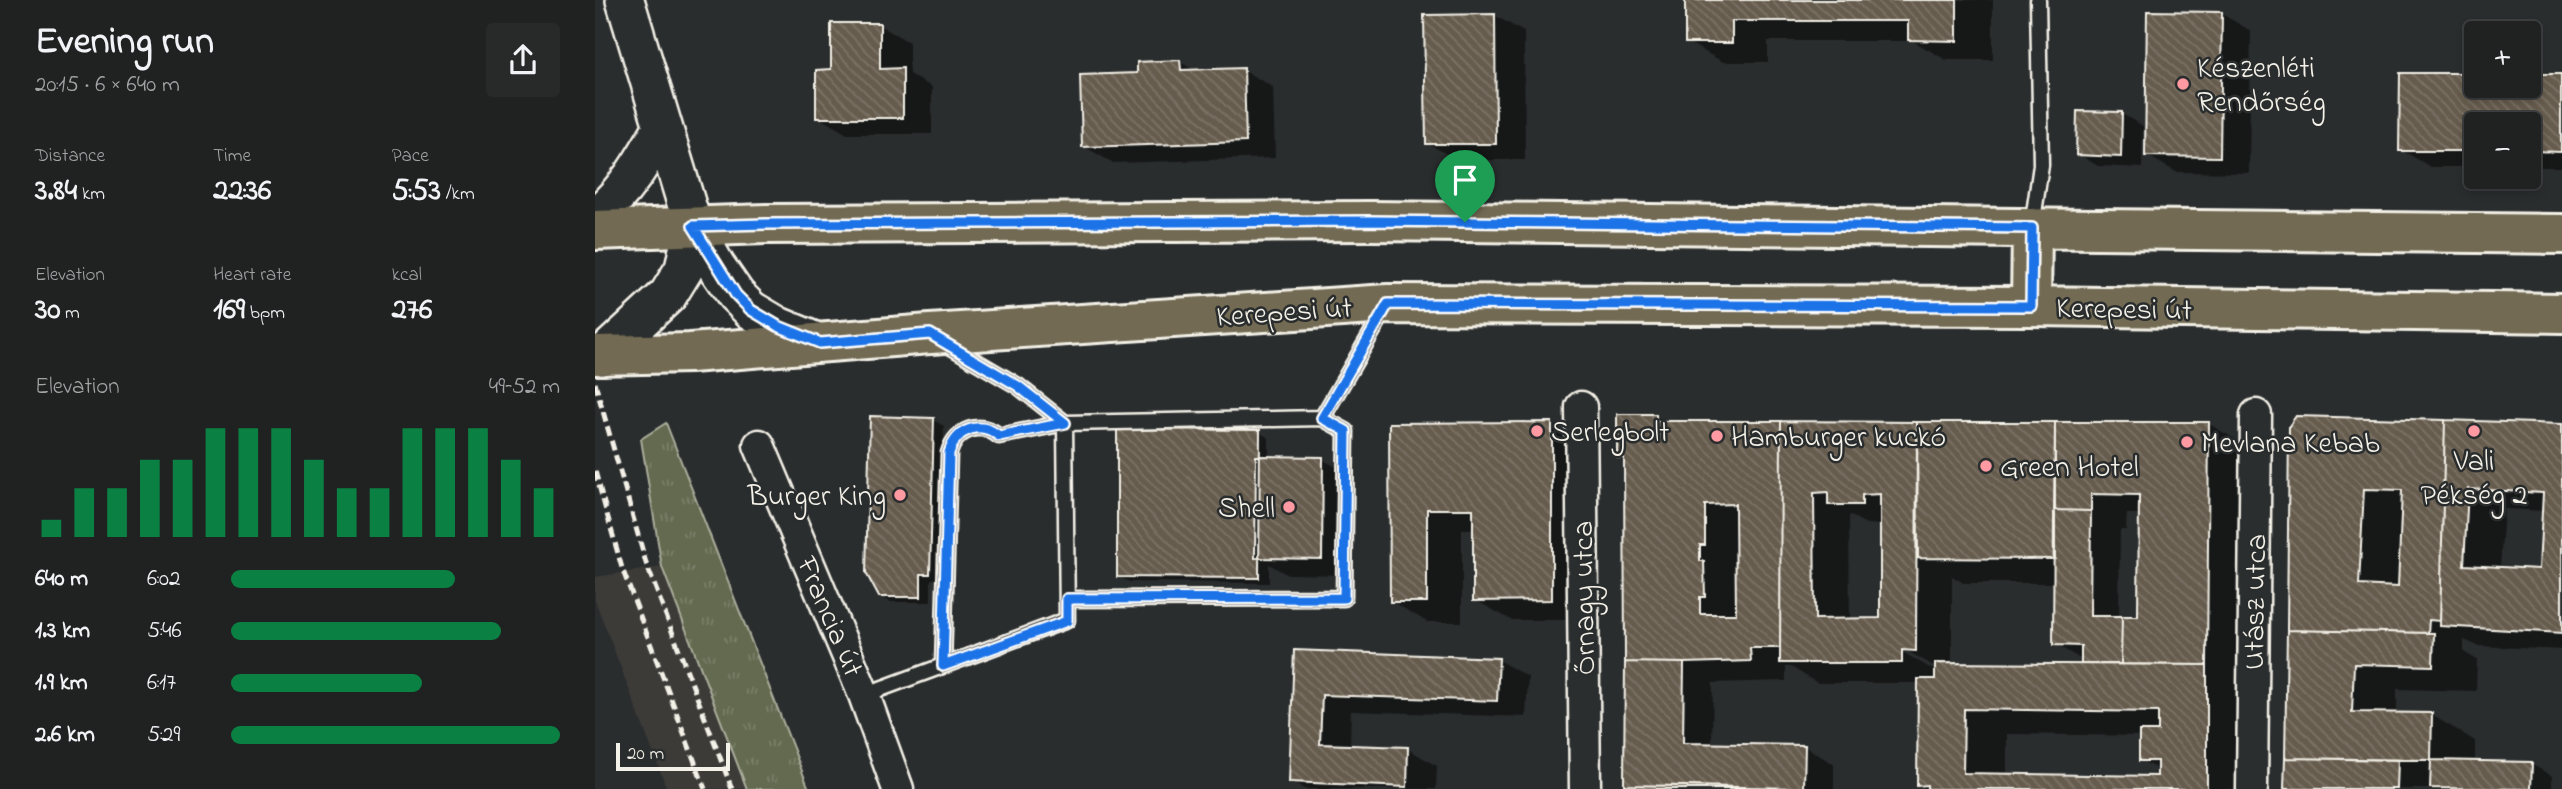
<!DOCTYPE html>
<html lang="en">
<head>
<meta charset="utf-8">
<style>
  body { margin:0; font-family:"Indie Flower",sans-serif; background:#282a2a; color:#f1f3f6; height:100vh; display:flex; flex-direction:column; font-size:26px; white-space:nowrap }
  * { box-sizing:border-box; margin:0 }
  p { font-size:23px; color:#a2a4a5 }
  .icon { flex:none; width:38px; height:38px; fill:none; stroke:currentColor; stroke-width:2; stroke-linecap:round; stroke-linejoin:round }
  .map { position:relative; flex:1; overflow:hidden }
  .sheet { display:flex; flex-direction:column; background:#202222; width:595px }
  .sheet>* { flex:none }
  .fabs { position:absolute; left:1869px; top:21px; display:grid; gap:14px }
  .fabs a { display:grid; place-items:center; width:77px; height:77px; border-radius:7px; background:#202222; box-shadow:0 4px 10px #0003,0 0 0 2px #3d3f40; font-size:35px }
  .scale { position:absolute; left:21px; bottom:18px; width:114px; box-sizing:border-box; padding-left:7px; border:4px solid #f4f1e8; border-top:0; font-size:19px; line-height:24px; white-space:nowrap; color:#f4f1e8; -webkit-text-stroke:5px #2a2d2e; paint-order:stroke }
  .pin { position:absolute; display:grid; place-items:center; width:60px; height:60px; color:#fff; margin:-72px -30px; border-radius:50% 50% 50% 0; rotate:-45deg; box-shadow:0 0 7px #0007 }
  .pin .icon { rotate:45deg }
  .round { display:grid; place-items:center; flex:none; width:74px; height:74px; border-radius:7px; background:#282a2a }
  .summary { display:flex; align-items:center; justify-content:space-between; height:119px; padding:0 35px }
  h1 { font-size:38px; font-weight:700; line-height:52px }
  .figures { display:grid; grid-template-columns:repeat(3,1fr); gap:10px; height:119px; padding:7px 35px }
  .figures div { display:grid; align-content:center }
  .figures b { font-size:30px; font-weight:700 }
  .figures small { font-size:19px; font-weight:400 }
  .figures p { font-size:19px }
  .chart { height:196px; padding:14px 35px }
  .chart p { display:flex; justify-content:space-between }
  .chart svg { width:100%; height:126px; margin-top:7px; stroke:#0b8043; stroke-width:6 }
  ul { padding:0 35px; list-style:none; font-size:23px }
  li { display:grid; grid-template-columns:112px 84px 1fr; align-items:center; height:52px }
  li i { height:18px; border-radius:9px; background:#0b8043 }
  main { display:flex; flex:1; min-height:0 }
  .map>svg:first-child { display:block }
  .built { fill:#3c3b38 }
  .grass { fill:url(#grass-tufts); stroke:#acae9c; stroke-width:2 }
  .shadow { fill:#0007; fill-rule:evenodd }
  .building { fill:url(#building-back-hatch); stroke:#f4f1e8; stroke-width:2; fill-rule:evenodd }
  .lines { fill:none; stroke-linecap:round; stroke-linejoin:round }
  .service-casing { stroke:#f4f1e8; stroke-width:19 }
  .minor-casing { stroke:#f4f1e8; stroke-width:35 }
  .tertiary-casing { stroke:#f4f1e8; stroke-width:42 }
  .primary-casing { stroke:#f4f1e8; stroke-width:44 }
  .service { stroke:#2a2d2e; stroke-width:14 }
  .minor { stroke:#2a2d2e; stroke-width:30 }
  .tertiary { stroke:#2a2d2e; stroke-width:37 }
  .primary { stroke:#726b52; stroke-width:38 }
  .rail { stroke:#f4f1e8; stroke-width:5; stroke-dasharray:10 5; stroke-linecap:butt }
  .route-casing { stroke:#fff; stroke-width:14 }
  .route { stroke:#1a73e8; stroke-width:9 }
  .poi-dot { fill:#ff9aa2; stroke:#2a2d2e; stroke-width:2.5 }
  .labels { text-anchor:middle; stroke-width:5; stroke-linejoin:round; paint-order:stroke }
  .poi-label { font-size:30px; fill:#f4f1e8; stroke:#2a2d2e; text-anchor:start }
  .street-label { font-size:30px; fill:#f4f1e8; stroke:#2a2d2e }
</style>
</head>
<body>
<main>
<section class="sheet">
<div class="summary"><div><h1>Evening run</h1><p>20:15 · 6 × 640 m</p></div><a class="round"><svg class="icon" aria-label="share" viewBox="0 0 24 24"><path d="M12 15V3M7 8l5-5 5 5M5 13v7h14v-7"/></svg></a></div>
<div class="figures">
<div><p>Distance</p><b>3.84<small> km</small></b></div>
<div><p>Time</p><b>22:36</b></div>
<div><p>Pace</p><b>5:53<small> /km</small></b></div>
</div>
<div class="figures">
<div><p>Elevation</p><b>30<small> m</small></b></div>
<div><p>Heart rate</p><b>169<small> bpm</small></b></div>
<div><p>kcal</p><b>276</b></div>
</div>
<div class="chart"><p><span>Elevation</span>49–52 m</p>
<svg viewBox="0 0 160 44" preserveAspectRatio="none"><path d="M5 44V38M15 44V27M25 44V27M35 44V17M45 44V17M55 44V6M65 44V6M75 44V6M85 44V17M95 44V27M105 44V27M115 44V6M125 44V6M135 44V6M145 44V17M155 44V27"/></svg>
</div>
<ul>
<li><b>640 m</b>6:02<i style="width:68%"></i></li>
<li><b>1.3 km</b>5:46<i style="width:82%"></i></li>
<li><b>1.9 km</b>6:17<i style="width:58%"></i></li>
<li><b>2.6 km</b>5:29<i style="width:100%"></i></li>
</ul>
</section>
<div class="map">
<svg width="1967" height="789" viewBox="0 0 1967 789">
  <defs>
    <pattern id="grass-tufts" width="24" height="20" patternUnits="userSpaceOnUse" patternTransform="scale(1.75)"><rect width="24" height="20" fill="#636a50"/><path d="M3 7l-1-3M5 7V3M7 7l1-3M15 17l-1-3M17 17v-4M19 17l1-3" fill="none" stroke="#7a8069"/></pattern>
    <pattern id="building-back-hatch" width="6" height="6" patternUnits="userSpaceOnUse" patternTransform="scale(1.75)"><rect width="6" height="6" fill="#665c4e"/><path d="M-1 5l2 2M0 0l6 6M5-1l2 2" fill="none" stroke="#7c7468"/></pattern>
  </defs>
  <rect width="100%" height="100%" fill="#2a2d2e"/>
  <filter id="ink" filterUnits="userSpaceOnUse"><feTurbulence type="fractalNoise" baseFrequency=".0143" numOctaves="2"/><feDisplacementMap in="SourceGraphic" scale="14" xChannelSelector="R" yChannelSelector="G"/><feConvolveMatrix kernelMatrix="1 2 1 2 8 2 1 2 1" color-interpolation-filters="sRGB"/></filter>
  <g filter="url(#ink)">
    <path class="built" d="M67,567L152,789H72L0,600V577Z"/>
    <path class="grass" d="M71,423L214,789H152L67,567L46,439Z"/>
    <path class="shadow" d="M1092,0H1398V60H1351L1318,41H1173V62H1128L1092,42Z
      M1627,14L1656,31L1654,173L1581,172L1551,155Z
      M899,15L929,32L930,160H862L832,143Z
      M284,25L314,42V74L337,87V134H252L223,117Z
      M585,62L601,71L648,70L678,87L680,158L518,163L488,146L544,75Z
      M1868,62H1881V86H1934V76H1967V167H1934V124H1881V167H1836L1806,150L1868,75Z
      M1484,112L1527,114L1548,126L1547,168L1503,166L1483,154Z
      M1060,416L1073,423L1614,424L1650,445L1648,685H1643L1656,692L1655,789H1331L1324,785L1325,683H1222L1196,667H1191V681L1118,683L1117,745L1210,747L1239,764V789H1029L1032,662L1031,462L1024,457ZM1532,514H1546L1545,618H1524L1525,530H1531ZM1254,515L1271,524L1286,525L1287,620H1255ZM1357,576L1368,583H1460V644L1487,660V666L1357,665ZM1300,644L1342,668V672L1299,647ZM1412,734L1546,736L1545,760L1564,770V777L1412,776Z
      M1702,418L1967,425V650L1883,646L1869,640V652L1882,660L1881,691L1802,689V715H1837L1880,741V763L1936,764L1957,776V789H1691L1694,630ZM1909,509L1949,511L1946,571L1905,569Z
      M338,420L349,426L345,579H336V602H296L285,596Z
      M795,424H956L992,444L993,620H916L880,600V529H867V622H832L796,601Z
      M664,432L674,438V458L727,459L757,476L756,575L691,574L674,564V583L534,582L523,576Z
      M701,652L903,660L933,677L931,717L756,711L755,747L813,749L842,766L841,789H709L696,781Z"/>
    <path class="building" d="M1090,0H1362V41L1313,40V21H1137V43H1090Z
      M1552,11L1627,12L1625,157L1550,156Z
      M900,14L901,144H831L829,15Z
      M236,23H285V69L308,68V118H221V70L236,69Z
      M585,60L586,70L649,68L651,142L487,147L485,75L542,73V62Z
      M1866,61H1881V86H1934V74H1966V152L1934,151V124H1881V151H1804L1805,73H1866Z
      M1482,111L1527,112L1526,157L1481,155Z
      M1022,414H1061V421H1186L1185,648H1155L1156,661L1089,663L1030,662L1029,458H1022ZM1140,504L1141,614H1105V597H1110L1109,561H1105V545H1110V505Z
      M275,416L339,418L335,574H326V597H284L271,573Z
      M1701,416L1850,420L1845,621L1834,620L1833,633L1692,630L1694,426ZM1769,489L1807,490L1803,587L1764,585Z
      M1850,420L1967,424V633L1845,626ZM1873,489L1948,493L1944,569L1869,565Z
      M1186,421L1322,422L1321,651L1307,650V663H1185ZM1233,492V505H1267V495L1285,494V618L1220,619L1219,493Z
      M957,422V600L878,601V509H832V602H795L794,423Z
      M1322,422H1460V559L1323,558Z
      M1460,422H1614L1612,665L1526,664L1527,616H1543L1544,495L1496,494V511L1459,510Z
      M522,429L665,430L664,578L522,577Z
      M661,456L728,457L727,559L660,558Z
      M1459,510L1496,511L1495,616H1527L1526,664H1486V646L1458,645Z
      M1692,630L1839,633L1838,666L1759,664L1757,712L1837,713L1836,760L1690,758Z
      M699,650L904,658L902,701L727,695L725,744L813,747L812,787L694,782Z
      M1030,662L1089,663L1088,743L1210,745L1209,788L1029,785Z
      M1340,663L1612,665V789H1332V785L1322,786L1323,679H1340ZM1369,709L1563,712V731H1544V761H1562V776L1368,773Z
      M1690,758L1803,760L1802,789H1689Z
      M1836,760L1937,762L1936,789L1835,788Z
      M1029,785L1184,788V789H1029Z"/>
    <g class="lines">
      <defs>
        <path id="service" d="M1437,227L1446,165L1443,0
          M348,342L423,386L470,423L727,418L790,310
          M472,599L749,598L751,431L727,418
          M269,695L472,620L470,423L404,436C385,420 361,429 354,453L348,666"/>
        <path id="minor" d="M986,407L990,789
          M164,445L269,695L303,789
          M1657,789L1661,415"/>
        <path id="tertiary" d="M30,0L98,226L121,266L141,295L156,310L183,326L224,343
          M0,217C31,191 47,163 67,128
          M7,356L73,295L89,269L98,226"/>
        <path id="primary" d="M0,230L171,224L776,221L1967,234
          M1436,306L1437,228
          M0,355L95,353L335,334L793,304L1436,306L1967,313"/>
      </defs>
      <use href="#service" class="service-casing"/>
      <use href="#minor" class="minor-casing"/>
      <use href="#tertiary" class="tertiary-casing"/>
      <use href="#primary" class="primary-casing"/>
      <use href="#service" class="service"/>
      <use href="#minor" class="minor"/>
      <use href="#tertiary" class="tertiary"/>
      <use href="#primary" class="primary"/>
      <path class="rail" d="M0,383L51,563L137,789
        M0,471L27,568L110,789"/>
    </g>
  </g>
  <g class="lines" filter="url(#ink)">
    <defs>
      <path id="route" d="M776,221L1437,228L1436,306L793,304L727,418L751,431L749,598L472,599V621L348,666L354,453C361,429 385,420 404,436L470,423L423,386L335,334L225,343L183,326L156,310L141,295L98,226L171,224Z"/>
    </defs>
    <use href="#route" class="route-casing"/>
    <use href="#route" class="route"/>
  </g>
  <g class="poi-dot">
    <circle cx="1588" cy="84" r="7"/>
    <circle cx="942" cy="431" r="7"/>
    <circle cx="1879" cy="431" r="7"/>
    <circle cx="1122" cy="436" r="7"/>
    <circle cx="1592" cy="442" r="7"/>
    <circle cx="1391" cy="466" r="7"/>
    <circle cx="305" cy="495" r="7"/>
    <circle cx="694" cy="507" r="7"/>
  </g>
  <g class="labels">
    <g class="poi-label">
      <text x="1602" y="77">Készenléti<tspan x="1602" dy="34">Rendőrség</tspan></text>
      <text x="956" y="441">Serlegbolt</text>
      <text x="1136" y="446">Hamburger kuckó</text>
      <text x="1606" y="452">Mevlana Kebab</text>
      <text x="1879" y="470" text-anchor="middle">Vali<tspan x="1879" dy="34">Pékség 2</tspan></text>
      <text x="1405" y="476">Green Hotel</text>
      <text x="291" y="505" text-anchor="end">Burger King</text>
      <text x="680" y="517" text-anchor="end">Shell</text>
    </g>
    <g class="street-label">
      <text transform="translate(1529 308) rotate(1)" y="10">Kerepesi út</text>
      <text transform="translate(689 311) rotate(-4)" y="10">Kerepesi út</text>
      <text transform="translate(988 598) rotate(-91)" y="10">Őrnagy utca</text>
      <text transform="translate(1659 602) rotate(-89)" y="10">Utász utca</text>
      <text transform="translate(236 616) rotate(67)" y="10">Francia út</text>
    </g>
  </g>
</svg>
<div class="fabs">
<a>+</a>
<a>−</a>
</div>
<div class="scale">20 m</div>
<div class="pin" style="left:870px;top:222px;background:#1e9e55"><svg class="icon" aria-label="arrive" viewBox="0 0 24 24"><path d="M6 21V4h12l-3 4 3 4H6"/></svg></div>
</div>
</main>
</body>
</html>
